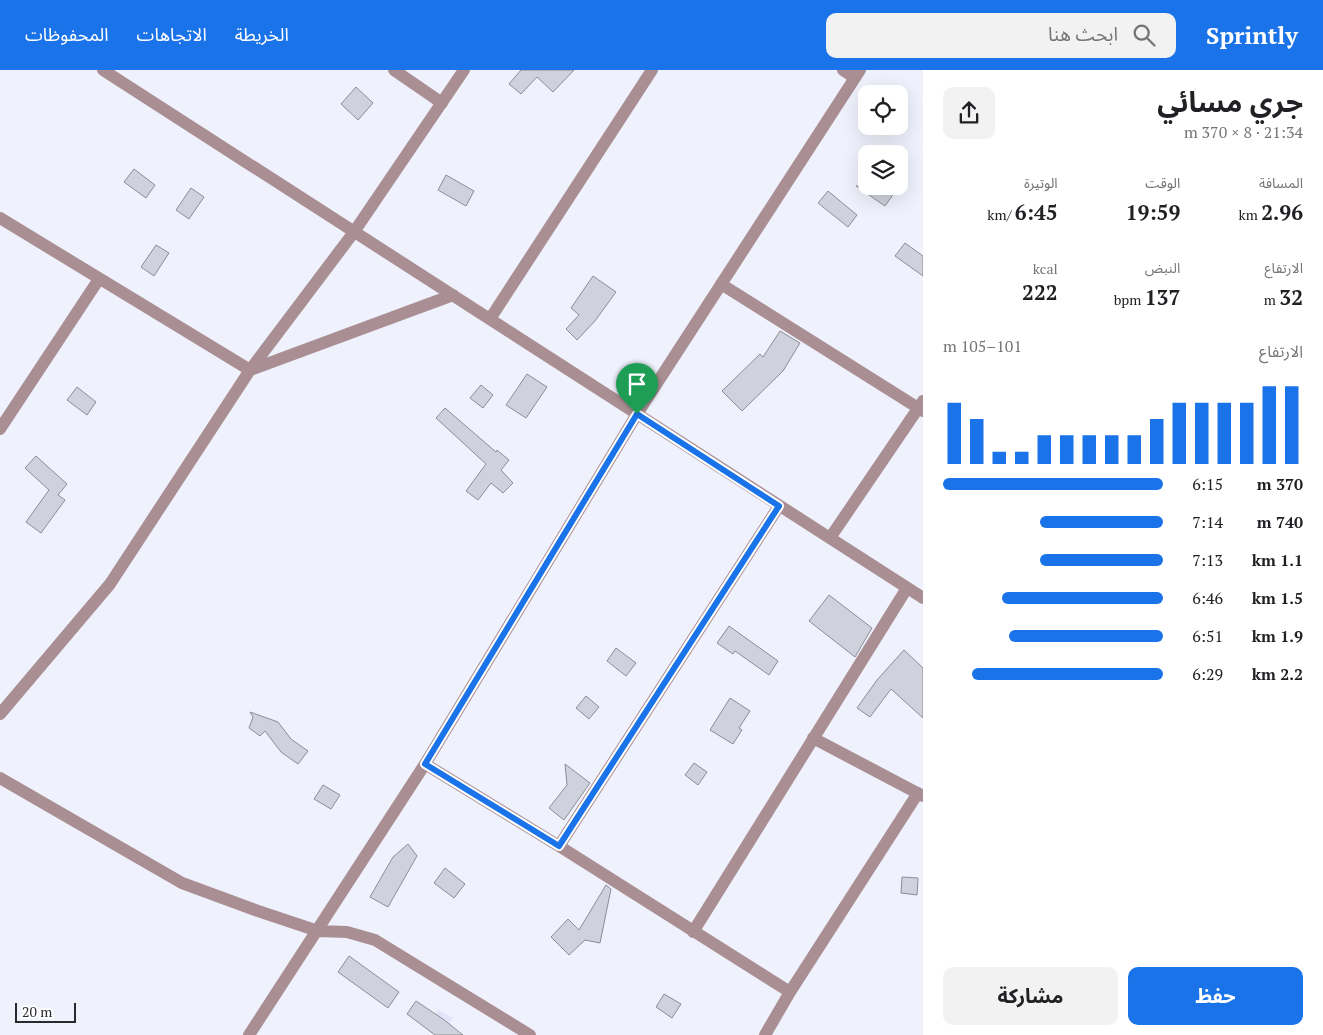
<!DOCTYPE html>
<html lang="ar">
<head>
<meta charset="utf-8">
<style>
  body { margin:0; font-family:"PT Serif","Noto Sans Arabic",serif; background:#f2f2f2; color:#202124; direction:rtl; height:100vh; display:flex; flex-direction:column; font-size:19px; white-space:nowrap }
  * { box-sizing:border-box; margin:0 }
  p { font-size:16px; color:#757577 }
  .icon { flex:none; width:28px; height:28px; fill:none; stroke:currentColor; stroke-width:2; stroke-linecap:round; stroke-linejoin:round }
  .map { position:relative; flex:1; overflow:hidden; direction:ltr }
  .panel { display:flex; flex-direction:column; background:#fff; width:400px }
  .panel>* { flex:none }
  .controls { position:absolute; left:858px; top:15px; display:grid; gap:10px }
  .controls a { display:grid; place-items:center; width:50px; height:50px; border-radius:10px; background:#fff; box-shadow:0 5px 20px #0002; font-size:25px }
  .scale { position:absolute; left:15px; bottom:12px; width:61px; box-sizing:border-box; padding-left:5px; border:2px solid #292a2e; border-top:0; font-size:14px; line-height:18px; white-space:nowrap; color:#292a2e; -webkit-text-stroke:4px #fff; paint-order:stroke }
  .pin { position:absolute; display:grid; place-items:center; width:42px; height:42px; color:#fff; margin:-51px -21px; border-radius:50% 50% 50% 0; rotate:-45deg; box-shadow:0 0 5px #0007 }
  .pin .icon { rotate:45deg }
  .round { display:grid; place-items:center; flex:none; width:52px; height:52px; border-radius:10px; background:#f2f2f2 }
  .head { display:flex; align-items:center; justify-content:space-between; height:85px; padding:0 20px }
  h1 { font-size:28px; font-weight:700; line-height:38px }
  .figures { display:grid; grid-template-columns:repeat(3,1fr); gap:8px; height:85px; padding:5px 20px }
  .figures div { display:grid; align-content:center }
  .figures b { font-size:21px; font-weight:700 }
  .figures small { font-size:14px; font-weight:400 }
  .figures p { font-size:14px }
  .chart { height:140px; padding:10px 20px }
  .chart p { display:flex; justify-content:space-between }
  .chart svg { width:100%; height:90px; margin-top:5px; stroke:#1a73e8; stroke-width:6 }
  .primary-button { display:flex; gap:10px; margin-top:auto; padding:10px 20px }
  .primary-button a { flex:1; height:58px; border-radius:10px; background:#1a73e8; color:#fff; font-size:20px; font-weight:700; line-height:58px; text-align:center }
  .primary-button a+a { background:#f2f2f2; color:#202124 }
  ul { padding:0 20px; list-style:none; font-size:16px }
  li { display:grid; grid-template-columns:80px 60px 1fr; align-items:center; height:38px }
  li i { height:12px; border-radius:6px; background:#1a73e8 }
  header { display:flex; align-items:center; gap:30px; box-sizing:border-box; height:70px; padding:0 25px; background:#1a73e8; color:#fff }
  header strong { font-size:24px }
  nav { display:flex; gap:28px; margin-inline-start:auto; font-size:18px }
  .search { width:350px; height:45px; background:#f2f2f2; display:flex; align-items:center; gap:12px; box-sizing:border-box; padding:0 18px; border-radius:10px; color:#757577; font-size:19px }
  main { display:flex; flex:1; min-height:0 }
  .map>svg:first-child { display:block }
  .built { fill:#e2e5f7 }
  .building { fill:#cfd1dc; stroke:#8b8d97 }
  .lines { fill:none; stroke-linecap:round; stroke-linejoin:round }
  .street { stroke:#a98f93; stroke-width:12 }
  .route-casing { stroke:#fff; stroke-width:10 }
  .route { stroke:#1a73e8; stroke-width:6 }
</style>
</head>
<body>
<header>
<strong>Sprintly</strong>
<div class="search"><svg class="icon" aria-label="search" viewBox="0 0 24 24"><circle cx="10" cy="10" r="6"/><path d="M15 15l6 6"/></svg>ابحث هنا</div>
<nav><a>الخريطة</a><a>الاتجاهات</a><a>المحفوظات</a></nav>
</header>
<main>
<section class="panel">
<div class="head"><div><h1>جري مسائي</h1><p>21:34 · 8 × 370 m</p></div><a class="round"><svg class="icon" aria-label="share" viewBox="0 0 24 24"><path d="M12 15V3M7 8l5-5 5 5M5 13v7h14v-7"/></svg></a></div>
<div class="figures">
<div><p>المسافة</p><b>2.96<small> km</small></b></div>
<div><p>الوقت</p><b>19:59</b></div>
<div><p>الوتيرة</p><b>6:45<small> /km</small></b></div>
</div>
<div class="figures">
<div><p>الارتفاع</p><b>32<small> m</small></b></div>
<div><p>النبض</p><b>137<small> bpm</small></b></div>
<div><p>kcal</p><b>222</b></div>
</div>
<div class="chart"><p><span>الارتفاع</span>101–105 m</p>
<svg viewBox="0 0 160 44" preserveAspectRatio="none"><path d="M5 44V14M15 44V22M25 44V38M35 44V38M45 44V30M55 44V30M65 44V30M75 44V30M85 44V30M95 44V22M105 44V14M115 44V14M125 44V14M135 44V14M145 44V6M155 44V6"/></svg>
</div>
<ul>
<li><b>370 m</b>6:15<i style="width:100%"></i></li>
<li><b>740 m</b>7:14<i style="width:56%"></i></li>
<li><b>1.1 km</b>7:13<i style="width:56%"></i></li>
<li><b>1.5 km</b>6:46<i style="width:73%"></i></li>
<li><b>1.9 km</b>6:51<i style="width:70%"></i></li>
<li><b>2.2 km</b>6:29<i style="width:87%"></i></li>
</ul>
<div class="primary-button"><a>حفظ</a><a>مشاركة</a></div>
</section>
<div class="map">
<svg width="923" height="965" viewBox="0 0 923 965">
  <rect width="100%" height="100%" fill="#eff1fc"/>
  <path class="built" d="M438,940L453,948L449,954L454,957L450,965H438L427,959Z"/>
  <path class="building" d="M521,0H574L553,22L537,7L521,24L509,14Z
    M356,17L373,33L358,50L341,34Z
    M134,99L155,115L146,128L124,112Z
    M446,105L474,121L466,136L438,120Z
    M856,116H899L885,136Z
    M191,118L204,127L189,149L176,140Z
    M828,121L857,145L848,157L818,133Z
    M905,173L923,186V206L895,186Z
    M156,175L169,183L154,206L141,197Z
    M593,206L616,222L595,251L577,270L566,259L579,245L571,238Z
    M780,261L800,273L783,301L742,341L722,321L760,284L763,287Z
    M527,304L547,317L526,348L506,335Z
    M481,315L493,325L483,338L470,328Z
    M77,317L96,332L87,345L67,330Z
    M445,338L496,382L497,380L509,390L501,400L513,413L503,423L491,413L478,430L466,421L486,394L436,348Z
    M36,386L67,414L58,425L65,430L41,463L26,452L49,420L25,398Z
    M829,525L872,558L855,587L809,551Z
    M729,556L778,591L769,605L735,581L733,584L717,573Z
    M616,578L636,593L626,606L607,591Z
    M904,580L923,598V648L891,619L870,647L857,638L877,610Z
    M586,626L599,637L589,649L576,638Z
    M730,628L750,641L739,658L742,660L733,674L710,660Z
    M250,642L278,652L291,669L308,681L298,694L281,682L265,661L260,666L249,658L253,647Z
    M694,693L707,702L698,715L685,705Z
    M565,694L590,713L564,750L549,738L567,715Z
    M323,715L340,725L331,739L314,729Z
    M408,774L417,786L388,837L370,827L393,787Z
    M445,798L465,814L454,828L434,813Z
    M902,807L918,808L917,825L901,823Z
    M606,815L611,819L600,873L585,870L569,885L551,867L568,849L579,860Z
    M349,886L399,922L388,938L338,902Z
    M664,924L681,934L672,948L656,937Z
    M416,931L443,949L463,965H435L407,944Z"/>
  <g class="lines">
    <path class="street" d="M103,0L923,528
      M394,0L442,33
      M843,0L855,8
      M0,148L250,300L354,162L464,0
      M721,214L923,341
      M490,249L652,0
      M0,359L99,209
      M830,468L923,331
      M0,644L110,514L250,300L453,225
      M813,668L923,726
      M425,694L559,776L790,922
      M0,708L182,813L258,841L318,861L347,862L375,870L530,965
      M559,776L779,436
      M693,862L907,518
      M249,965L425,694L637,344L860,0
      M765,965L790,922L918,723"/>
  </g>
  <g class="lines">
    <defs>
      <path id="route" d="M637,344L779,436L559,776L425,694Z"/>
    </defs>
    <use href="#route" class="route-casing"/>
    <use href="#route" class="route"/>
  </g>
</svg>
<div class="controls">
<a><svg class="icon" aria-label="locate" viewBox="0 0 24 24"><circle cx="12" cy="12" r="6"/><path d="M12 2v4M12 18v4M2 12h4M18 12h4"/></svg></a>
<a><svg class="icon" aria-label="layers" viewBox="0 0 24 24"><path d="M12 4l9 5-9 5-9-5zM3 14l9 5 9-5"/></svg></a>
</div>
<div class="scale">20 m</div>
<div class="pin" style="left:637px;top:344px;background:#1e9e55"><svg class="icon" aria-label="arrive" viewBox="0 0 24 24"><path d="M6 21V4h12l-3 4 3 4H6"/></svg></div>
</div>
</main>
</body>
</html>
